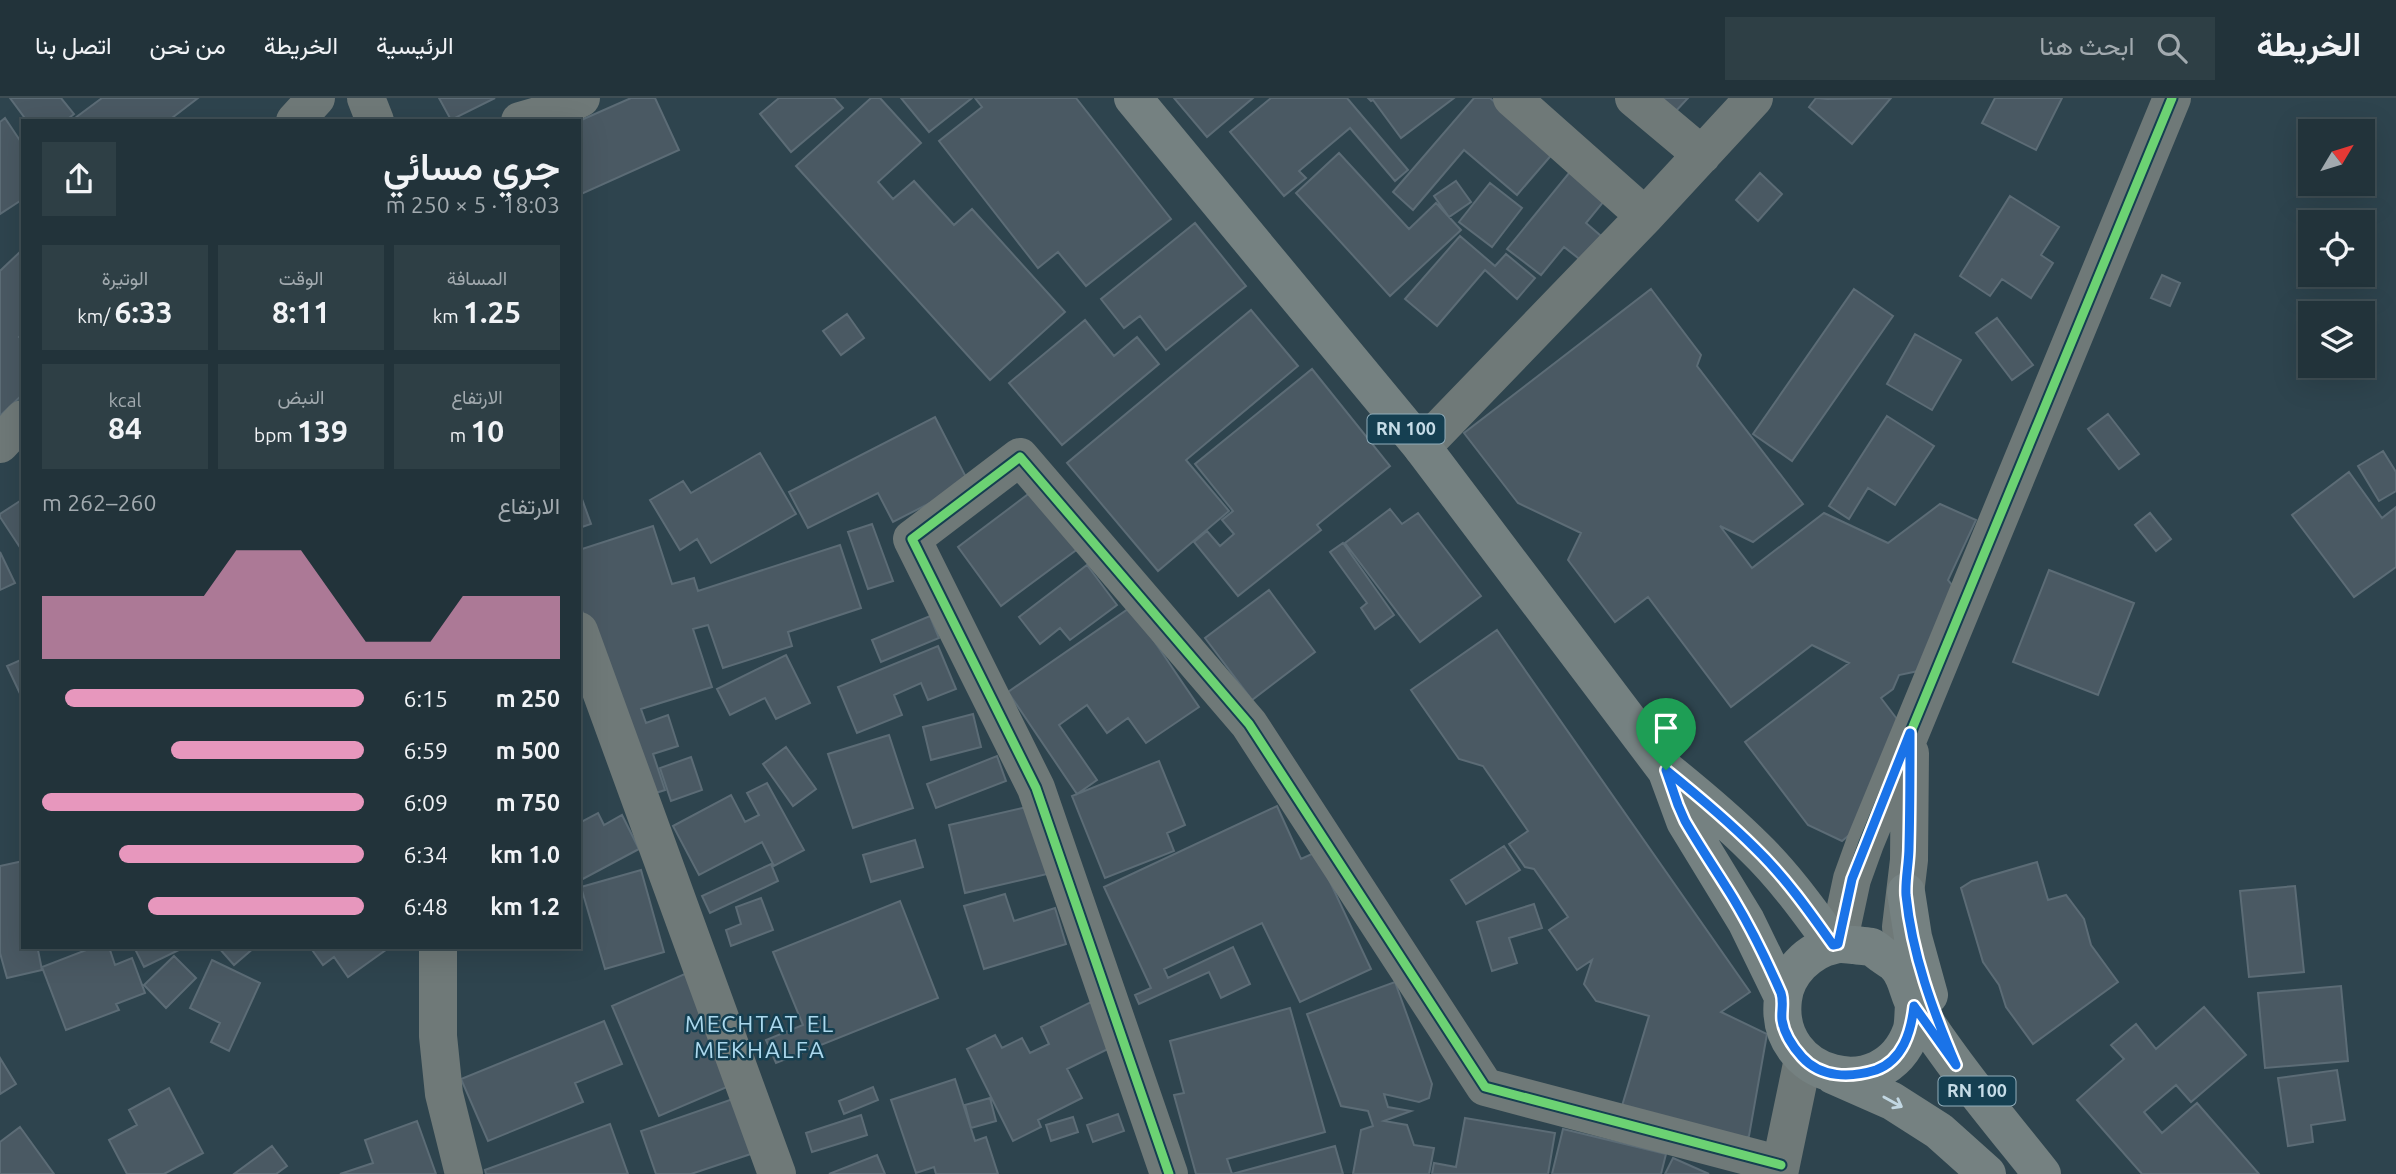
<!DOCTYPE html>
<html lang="ar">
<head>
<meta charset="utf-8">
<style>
  body { margin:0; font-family:Ubuntu,Vazirmatn,sans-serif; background:#2e3f45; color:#f1f3f6; direction:rtl; height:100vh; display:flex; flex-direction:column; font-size:26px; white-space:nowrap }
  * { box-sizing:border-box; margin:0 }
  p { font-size:23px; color:#a2aaaf }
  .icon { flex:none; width:38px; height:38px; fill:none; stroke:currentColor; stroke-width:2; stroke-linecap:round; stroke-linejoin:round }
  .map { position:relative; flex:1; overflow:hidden; direction:ltr }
  .sheet { position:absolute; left:21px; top:21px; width:560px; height:830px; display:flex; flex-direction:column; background:#22333a; border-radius:0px; box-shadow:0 7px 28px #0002,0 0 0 2px #3f4e54; direction:rtl }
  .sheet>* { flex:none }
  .needle { width:46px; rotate:52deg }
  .controls { position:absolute; left:2298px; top:21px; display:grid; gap:14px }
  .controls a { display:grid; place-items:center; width:77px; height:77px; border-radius:0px; background:#22333a; box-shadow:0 7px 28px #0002,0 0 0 2px #3f4e54; font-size:35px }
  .pin { position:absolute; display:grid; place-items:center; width:60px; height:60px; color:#fff; margin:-72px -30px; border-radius:50% 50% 50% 0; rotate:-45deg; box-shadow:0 0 7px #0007 }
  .pin .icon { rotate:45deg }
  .round { display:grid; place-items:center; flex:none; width:74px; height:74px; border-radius:0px; background:#2e3f45 }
  .summary { display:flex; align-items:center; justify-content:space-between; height:119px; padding:0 21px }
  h1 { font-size:38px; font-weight:600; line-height:52px }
  .metrics { display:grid; grid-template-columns:repeat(3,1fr); gap:10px; height:119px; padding:7px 21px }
  .metrics div { display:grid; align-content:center; border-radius:0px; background:#2e3f45; text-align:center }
  .metrics b { font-size:30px; font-weight:600 }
  .metrics small { font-size:19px; font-weight:400 }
  .metrics p { font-size:19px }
  .chart { height:196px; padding:14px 21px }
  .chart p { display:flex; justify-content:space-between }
  .chart svg { width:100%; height:126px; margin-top:7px; fill:#e797bd; opacity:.7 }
  ul { padding:0 21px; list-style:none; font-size:23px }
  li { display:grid; grid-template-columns:112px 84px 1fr; align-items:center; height:52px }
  li i { height:18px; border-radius:9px; background:#e797bd }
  header { display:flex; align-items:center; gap:42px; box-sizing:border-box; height:98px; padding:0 35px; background:#22333a; border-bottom:2px solid #3f4e54 }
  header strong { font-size:33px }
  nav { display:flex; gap:38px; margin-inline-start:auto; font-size:24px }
  .search { width:490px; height:63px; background:#2e3f45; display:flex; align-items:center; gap:18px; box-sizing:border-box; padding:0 24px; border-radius:0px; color:#a2aaaf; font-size:26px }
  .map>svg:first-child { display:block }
  .building { fill:#4a5963; stroke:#5c6c76; stroke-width:2 }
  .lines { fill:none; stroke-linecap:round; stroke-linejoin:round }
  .minor { stroke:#6f7978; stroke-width:38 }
  .tertiary { stroke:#6f7978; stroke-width:38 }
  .primary { stroke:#758181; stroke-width:38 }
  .cycleway-casing { stroke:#153f51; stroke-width:13 }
  .cycleway { stroke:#6cd273; stroke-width:9 }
  .oneway { stroke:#c2d7e2 }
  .route-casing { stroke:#fff; stroke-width:14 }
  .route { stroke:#1a73e8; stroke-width:9 }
  .labels { text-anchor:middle; stroke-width:5; stroke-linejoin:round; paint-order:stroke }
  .shield { fill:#153f51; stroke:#91adba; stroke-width:2 }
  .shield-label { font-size:18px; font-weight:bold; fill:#c6dce7 }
  .quarter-label { font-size:23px; letter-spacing:2px; fill:#acd9ee; stroke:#153f51 }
</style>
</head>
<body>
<header>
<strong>الخريطة</strong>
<div class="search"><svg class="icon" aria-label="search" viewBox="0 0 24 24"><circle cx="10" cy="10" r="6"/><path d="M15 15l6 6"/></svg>ابحث هنا</div>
<nav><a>الرئيسية</a><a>الخريطة</a><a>من نحن</a><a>اتصل بنا</a></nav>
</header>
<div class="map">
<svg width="2396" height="1076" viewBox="0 0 2396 1076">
  <rect width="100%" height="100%" fill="#2e444e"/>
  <path class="building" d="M10,0H61L74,16L65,23H27Z
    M102,0H198L168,23H71Z
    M439,0H495L451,22Z
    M631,0H655L679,52L579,97V23Z
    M779,0H834L843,10L791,54L760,16Z
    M871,0H880L921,45L878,84L893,101L914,83L954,127L972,111L1065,214L990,282L796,68Z
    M901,0H972L929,34Z
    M975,0H1076L1171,121L1086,188L1058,154L1038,170L939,43L982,9Z
    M1174,0H1253L1207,39Z
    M1271,0H1347L1408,72L1395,83L1350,30L1299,73L1306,80L1284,98L1230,34Z
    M1368,0H1454L1401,40L1373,2L1371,3Z
    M1474,0H1490L1554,54L1517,97L1464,52L1413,112L1393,94Z
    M1658,0H1688L1674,15Z
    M1816,0L1827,1L1891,0L1852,46L1809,9Z
    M1995,0H2062L2036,52L1982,25Z
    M5,20L23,47V101L0,116V24Z
    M1339,55L1409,131L1436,105L1461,132L1390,198L1296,95Z
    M1574,69L1609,97L1586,125L1601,138L1582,163L1564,149L1541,177L1507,151Z
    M1760,75L1782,96L1758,123L1736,102Z
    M1456,83L1471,104L1449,119L1434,98Z
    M1490,85L1522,110L1492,149L1459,124Z
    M2010,98L2059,129L2041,157L2053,165L2031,200L2002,181L1990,198L1960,178Z
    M1195,125L1246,188L1166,252L1140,218L1124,230L1101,201Z
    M1460,138L1495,168L1506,156L1535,180L1517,201L1485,172L1437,228L1405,201Z
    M23,151V235L19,239L23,243V296L0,318V173Z
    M2162,177L2180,185L2170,208L2151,200Z
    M1651,191L1701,257L1697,268L1803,406L1753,444L1720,428L1752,470L1824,415L1888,445L1940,406L1976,422L1948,482L1956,492L1918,573L1899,577L1893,591L1881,600L1903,629L1854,733L1842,743L1808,727L1745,644L1849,565L1812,547L1731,609L1648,499L1615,524L1568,462L1581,435L1518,405L1464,335Z
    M1854,191L1893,218L1792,363L1753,336Z
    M1251,212L1298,268L1186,362L1229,413L1158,473L1067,365Z
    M847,216L864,240L841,257L823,233Z
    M1997,220L2033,267L2012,282L1976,235Z
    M1085,222L1114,258L1137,239L1159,266L1062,347L1009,285Z
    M1915,236L1961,262L1932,312L1887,286Z
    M1312,271L1390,368L1317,427L1321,432L1238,498L1194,444L1207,433L1220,448L1234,436L1222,422L1233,413L1195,366Z
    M2108,316L2139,356L2119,371L2088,331Z
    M1887,318L1934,348L1895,407L1868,390L1849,421L1829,408Z
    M935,319L969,385L893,424L878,395L808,430L789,394Z
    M2383,353L2396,374V393L2379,403L2358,368Z
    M760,355L796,416L711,465L697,441L680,452L650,402L683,383L691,395Z
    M2349,374L2382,420L2396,409V469L2354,499L2292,417Z
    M1035,391L1079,450L1001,508L958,449Z
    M23,401V454L0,419V416Z
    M582,401L591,426L579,430V402Z
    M1390,411L1402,426L1418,415L1481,498L1420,544L1345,445Z
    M2150,415L2171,441L2156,453L2135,427Z
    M872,426L893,483L868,491L848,434Z
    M653,428L672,486L694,480L698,493L840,447L861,510L788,534L792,548L723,570L708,527L693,531L712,589L641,611L646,625L668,617L678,648L653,656L665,692L643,699L579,503V452Z
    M1343,445L1394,517L1375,531L1361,510L1367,505L1330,454Z
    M0,454L15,485L0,492Z
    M1087,467L1117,507L1070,542L1060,530L1040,546L1019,519Z
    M2049,472L2134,505L2098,597L2013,564Z
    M1269,492L1315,554L1252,602L1205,540Z
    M1131,509L1199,609L1146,645L1128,620L1107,635L1087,607L1059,627L1097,682L1077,696L1008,594Z
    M930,518L939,540L881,564L872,542Z
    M1497,532L1750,894L1721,914L1767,936L1749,1038L1733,1049L1622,1008L1649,918L1596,903L1584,886L1592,862L1577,872L1549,832L1568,819L1534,771L1525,769L1509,746L1528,733L1483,668L1459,661L1411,592Z
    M938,548L956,591L928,602L921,585L894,597L902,617L857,635L838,589Z
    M786,557L810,605L776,621L765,600L730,617L717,591Z
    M23,561V602L7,568Z
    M973,616L981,649L931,662L923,629Z
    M889,637L913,710L853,730L828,656Z
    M786,649L816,691L793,708L763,666Z
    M997,658L1006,683L936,710L927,686Z
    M691,659L702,692L671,703L660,670Z
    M1159,663L1185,727L1167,735L1174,753L1105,780L1072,698Z
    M767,685L804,752L774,768L762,744L699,777L673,728L731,697L745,724L759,717L747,695Z
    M1031,708L1047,776L965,795L949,727Z
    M1277,708L1301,761L1316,754L1371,871L1300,904L1262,825L1164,871L1168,880L1233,849L1250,886L1221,900L1209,874L1139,906L1135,897L1151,890L1104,789Z
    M598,715L604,727L622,717L639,751L579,783V725Z
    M915,742L923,769L871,784L863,757Z
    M1504,748L1520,772L1466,806L1451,782Z
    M23,763V849H52L38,852L42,872L7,880L0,855V768Z
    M2037,764L2048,802L2066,797L2084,821L2091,847L2118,884L2033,946L2006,909L1999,887L1983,864L1961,790L1972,783Z
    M771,766L778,783L710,815L702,798Z
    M641,772L664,854L605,871L581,789Z
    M2295,788L2304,874L2249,879L2240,793Z
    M1005,796L1014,823L1055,810L1066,846L984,871L964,808Z
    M761,800L773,832L731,848L726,832L741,826L736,809Z
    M900,803L938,900L776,965L766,942L803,927L773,854Z
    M1534,806L1542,830L1509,840L1517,865L1492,873L1477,824Z
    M94,849H109L115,867L132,860L145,895L116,906L119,912L66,932L42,869Z
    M134,849H185L144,869Z
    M218,849H255L234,867Z
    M310,849H390L348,879L334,859L323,867Z
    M174,858L196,880L166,910L144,887Z
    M212,862L260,885L229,953L211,944L220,925L190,910Z
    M687,875L734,986L659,1018L612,908Z
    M1395,884L1432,986L1429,1000L1419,1004L1384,996L1388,1009L1411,1013L1384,1023L1407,1027L1414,1047L1434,1050L1429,1076H1353L1361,1032L1373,1028L1368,1013L1341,1008L1307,916Z
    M2341,888L2348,963L2265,970L2258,895Z
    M1093,903L1116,947L1067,971L1082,1000L1038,1022L1041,1029L1013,1043L967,951L995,937L1002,950L1022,940L1030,955L1049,946L1041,929Z
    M2204,909L2246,957L2191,1004L2176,987L2144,1014L2162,1035L2197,1005L2259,1076H2142L2077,1002L2124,961L2111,947L2136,926L2156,951Z
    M1290,910L1325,1034L1227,1061L1232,1076H1196L1174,997L1184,995L1170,943Z
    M604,923L622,966L575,985L583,1004L488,1043L461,981Z
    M0,960L16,986L0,996Z
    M2337,972L2345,1022L2311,1027L2313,1044L2288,1048L2278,980Z
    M955,981L975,1043L986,1039L998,1076H936L934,1069L916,1075L891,1002Z
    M873,989L878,1002L844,1016L839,1003Z
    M169,990L203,1055L164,1076H127L109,1042L137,1027L129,1012Z
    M747,996L766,1051L691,1076H656L641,1033Z
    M990,1000L996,1023L971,1030L965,1007Z
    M1118,1016L1124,1033L1093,1044L1087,1027Z
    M861,1017L867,1037L812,1054L806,1035Z
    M1073,1019L1078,1034L1051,1043L1046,1027Z
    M1465,1020L1555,1035L1548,1076H1432L1434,1065L1456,1069Z
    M417,1023L436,1076H340L373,1065L365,1042Z
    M610,1026L628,1076H486L485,1072Z
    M20,1029L54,1076H0V1044Z
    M1563,1031L1666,1056L1661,1076H1552Z
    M272,1048L287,1068L276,1076H234Z
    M1335,1048L1343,1076H1232Z
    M877,1057L885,1076H829Z
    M1673,1060L1709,1076H1665Z"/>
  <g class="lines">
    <path class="minor" d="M366,0L375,23
      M1512,0L1645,118
      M1634,0L1702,57
      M295,23L316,0
      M520,23L555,13L581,0
      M0,346L23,321
      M1422,349L1645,118L1754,0
      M579,533L777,1076
      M438,849V938L444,996L464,1076
      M1169,1076L1036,690L912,441L1020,359L1249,626L1485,989L1781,1067
      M1779,1076L1803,961"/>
    <path class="tertiary" d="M1901,829L1909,762L1910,655
      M1838,846L1852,781L1865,745L2172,0"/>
    <path class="primary" d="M1133,0L1422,349L1666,672C1697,697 1727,722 1755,750C1785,779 1809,813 1834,847
      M1667,674L1685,723L1746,823L1783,899
      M1906,794L1913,839L1929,897
      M1914,908C1913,916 1914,926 1911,934C1883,1009 1773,980 1783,901C1786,875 1809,852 1834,847C1841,845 1849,847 1855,847C1860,848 1867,848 1871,849C1876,851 1880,856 1884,858C1888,861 1894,864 1897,868C1908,880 1908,898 1917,911C1954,969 1999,1022 2042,1076
      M1833,977L1892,1003L1939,1033L1987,1076"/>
    <defs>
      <path id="cycleway" d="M1838,846L1852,781L1865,745L2172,0
        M1169,1076L1036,690L912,441L1020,359L1249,626L1485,989L1781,1067"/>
    </defs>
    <use href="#cycleway" class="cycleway-casing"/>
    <use href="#cycleway" class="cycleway"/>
  </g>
  <defs><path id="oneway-shaft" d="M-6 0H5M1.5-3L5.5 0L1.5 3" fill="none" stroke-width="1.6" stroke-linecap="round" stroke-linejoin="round" transform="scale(1.75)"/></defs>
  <use class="oneway" href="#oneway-shaft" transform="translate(1893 1004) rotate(29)"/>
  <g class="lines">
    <defs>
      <path id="route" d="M1910,635C1910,673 1910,711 1909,749C1909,765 1905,782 1906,797C1912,857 1933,913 1956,967L1914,908C1911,934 1903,962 1876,972C1850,980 1821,980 1802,959C1793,949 1784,935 1782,922C1781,913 1784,904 1781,895C1767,863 1751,830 1733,800C1717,774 1700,749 1685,723L1678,707L1666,672C1697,697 1727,722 1755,750C1785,779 1809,813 1833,847L1838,846L1852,781Z"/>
    </defs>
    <use href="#route" class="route-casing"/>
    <use href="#route" class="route"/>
  </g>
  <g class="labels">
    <g class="shield">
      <rect x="1367.5" y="316.5" width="77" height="29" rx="5"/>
      <rect x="1938.5" y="978.5" width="77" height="29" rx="5"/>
    </g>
    <g class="shield-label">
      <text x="1406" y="337">RN 100</text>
      <text x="1977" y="999">RN 100</text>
    </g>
    <g class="quarter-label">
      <text x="760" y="934">MECHTAT EL<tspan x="760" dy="26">MEKHALFA</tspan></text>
    </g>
  </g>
</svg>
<div class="controls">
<a><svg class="needle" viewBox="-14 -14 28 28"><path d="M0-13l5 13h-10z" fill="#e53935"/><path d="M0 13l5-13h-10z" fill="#a2aaaf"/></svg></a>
<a><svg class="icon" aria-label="locate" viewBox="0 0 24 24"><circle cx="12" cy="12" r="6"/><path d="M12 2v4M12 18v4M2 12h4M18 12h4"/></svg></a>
<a><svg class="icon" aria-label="layers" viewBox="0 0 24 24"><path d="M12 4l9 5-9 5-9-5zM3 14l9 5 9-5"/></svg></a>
</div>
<div class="pin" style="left:1666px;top:672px;background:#1e9e55"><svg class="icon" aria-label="arrive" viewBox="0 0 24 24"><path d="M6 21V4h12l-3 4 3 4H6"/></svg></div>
<section class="sheet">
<div class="summary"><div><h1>جري مسائي</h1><p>18:03 · 5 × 250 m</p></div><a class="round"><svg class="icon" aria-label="share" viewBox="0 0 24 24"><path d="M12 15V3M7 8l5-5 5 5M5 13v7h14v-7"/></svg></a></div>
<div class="metrics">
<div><p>المسافة</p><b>1.25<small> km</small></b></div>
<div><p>الوقت</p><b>8:11</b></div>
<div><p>الوتيرة</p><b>6:33<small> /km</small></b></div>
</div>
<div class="metrics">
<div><p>الارتفاع</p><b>10<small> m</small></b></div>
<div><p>النبض</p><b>139<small> bpm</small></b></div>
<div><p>kcal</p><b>84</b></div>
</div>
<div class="chart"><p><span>الارتفاع</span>260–262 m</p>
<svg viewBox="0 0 160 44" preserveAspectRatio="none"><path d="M0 44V22L10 22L20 22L30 22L40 22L50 22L60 6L70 6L80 6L90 22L100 38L110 38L120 38L130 22L140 22L150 22L160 22V44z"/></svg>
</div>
<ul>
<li><b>250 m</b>6:15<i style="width:93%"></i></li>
<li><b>500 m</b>6:59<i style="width:60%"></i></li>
<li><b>750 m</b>6:09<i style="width:100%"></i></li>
<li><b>1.0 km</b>6:34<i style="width:76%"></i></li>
<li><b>1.2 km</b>6:48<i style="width:67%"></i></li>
</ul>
</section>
</div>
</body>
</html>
